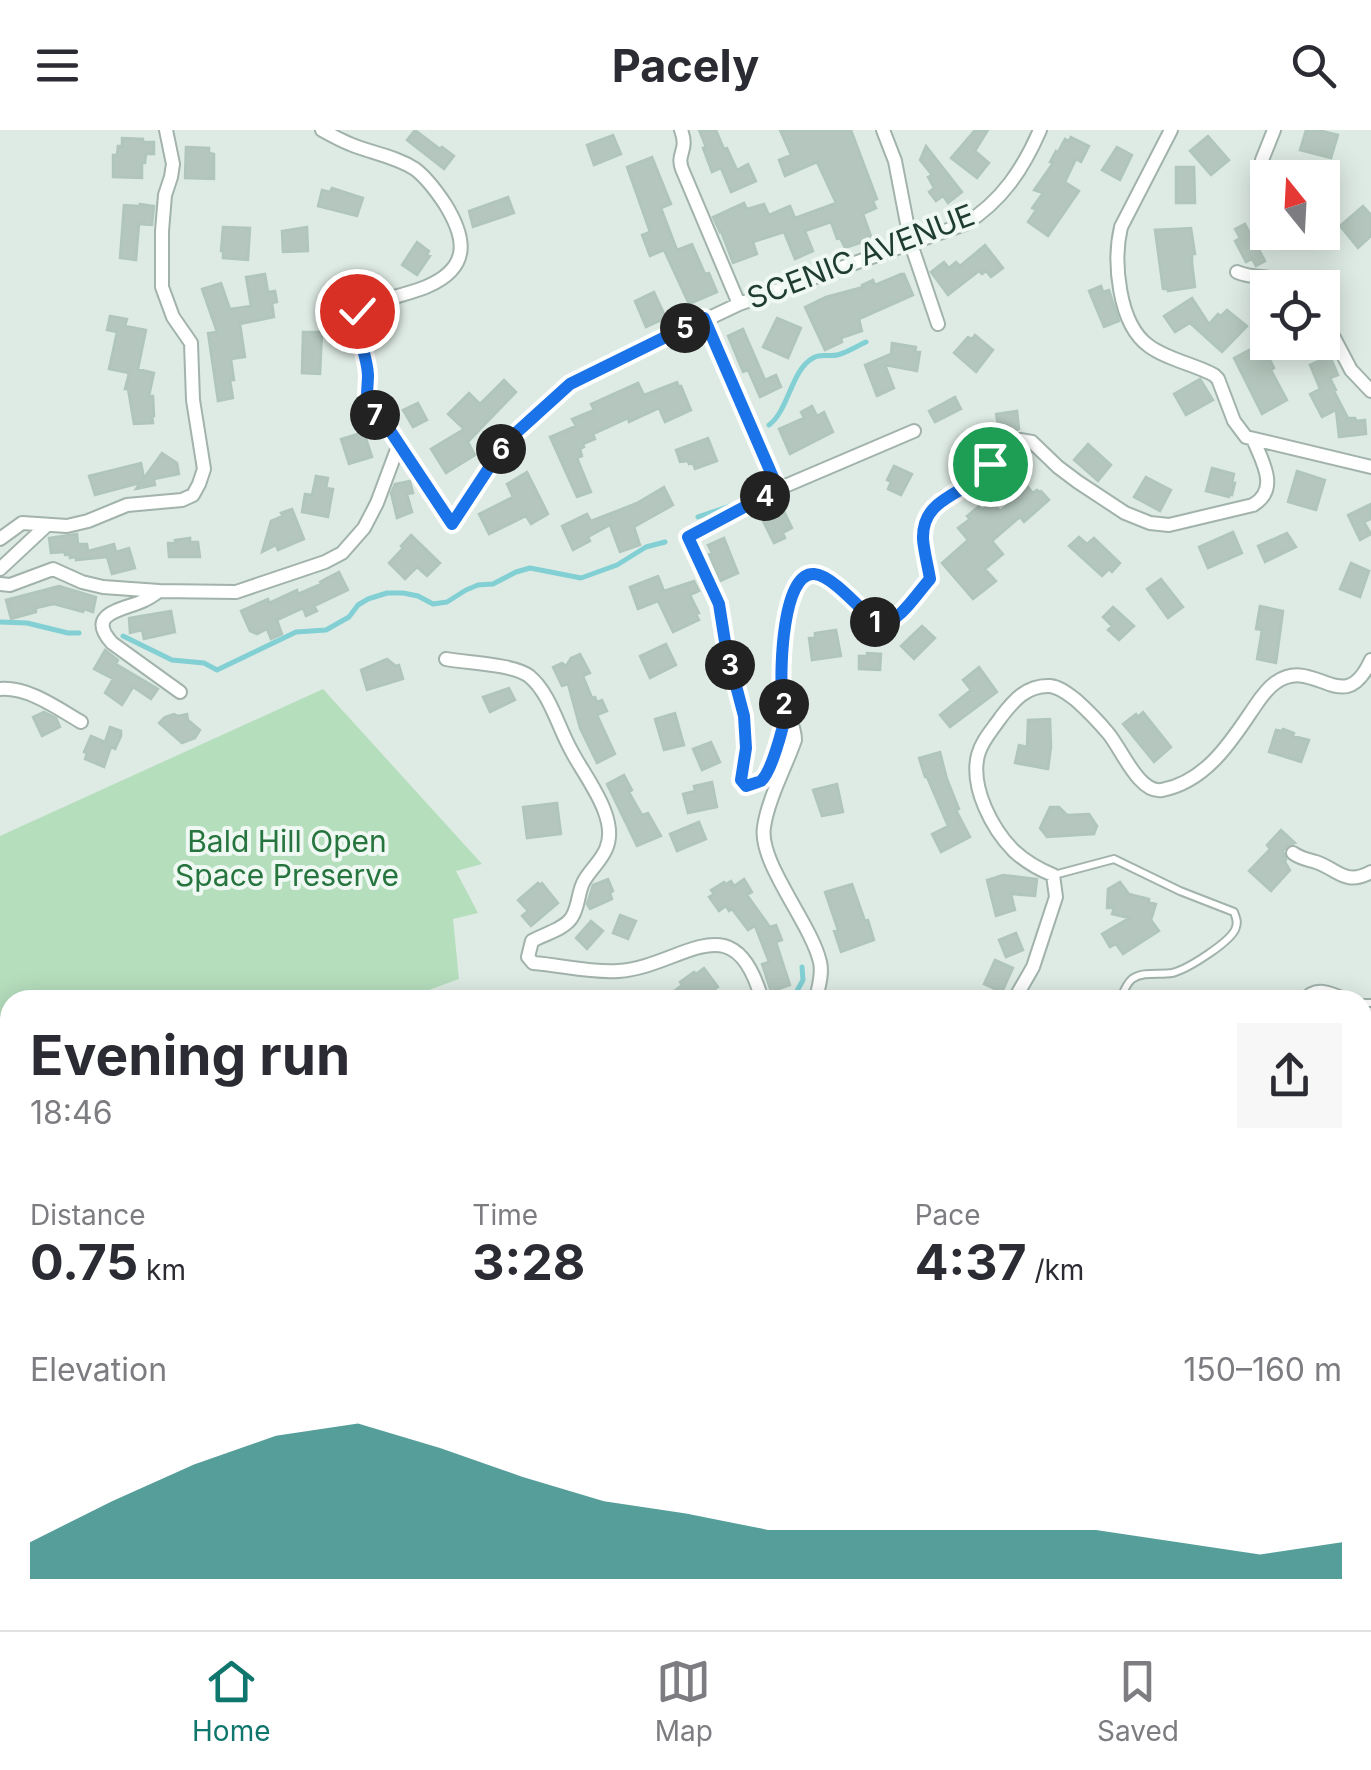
<!DOCTYPE html>
<html lang="en">
<head>
<meta charset="utf-8">
<style>
  body { margin:0; font-family:Inter,sans-serif; background:#f7f7f7; color:#2b2b33; height:100vh; display:flex; flex-direction:column; font-size:38px; white-space:nowrap }
  * { box-sizing:border-box; margin:0 }
  p { font-size:32px; color:#7c7c81 }
  .icon { flex:none; width:55px; height:55px; fill:none; stroke:currentColor; stroke-width:2; stroke-linecap:round; stroke-linejoin:round }
  .map { position:relative; flex:1; overflow:hidden }
  .side { position:absolute; left:0px; top:860px; width:1372px; height:640px; display:flex; flex-direction:column; background:#fff; border-radius:30px 30px 0 0; box-shadow:0 5px 25px #0003 }
  .side>* { flex:none }
  .needle { width:65px; rotate:342deg }
  .buttons { position:absolute; left:1250px; top:30px; display:grid; gap:20px }
  .buttons a { display:grid; place-items:center; width:90px; height:90px; border-radius:0px; background:#fff; box-shadow:0 5px 25px #0003; font-size:50px }
  .pin { position:absolute; display:grid; place-items:center; width:85px; height:85px; color:#fff; margin:-42px; border:5px solid #fff; border-radius:50%; box-shadow:0 2px 10px #0007 }
  .km { position:absolute; width:50px; height:50px; margin:-25px; border-radius:50%; background:#222; color:#fff; font-size:28px; line-height:50px; text-align:center }
  .round { display:grid; place-items:center; flex:none; width:105px; height:105px; border-radius:0px; background:#f7f7f7 }
  .headline { display:flex; align-items:center; justify-content:space-between; height:170px; padding:0 30px }
  h1 { font-size:55px; font-weight:700; line-height:75px }
  .figures { display:grid; grid-template-columns:repeat(3,1fr); gap:15px; height:170px; padding:10px 30px }
  .figures div { display:grid; align-content:center }
  .figures b { font-size:50px; font-weight:700 }
  .figures small { font-size:28px; font-weight:400 }
  .figures p { font-size:28px }
  .chart { height:280px; padding:20px 30px }
  .chart p { display:flex; justify-content:space-between }
  .chart svg { width:100%; height:180px; margin-top:10px; fill:#0f766e; opacity:.7 }
  header { display:flex; justify-content:space-between; align-items:center; height:130px; padding:0 30px; background:#fff; font-size:45px; font-weight:700 }
  .dock { display:flex; justify-content:space-around; align-items:center; height:140px; border-top:2px solid #e1e1e2; background:#fff; font-size:28px; color:#7c7c81 }
  .dock a { display:grid; justify-items:center; gap:5px }
  .dock .on { color:#0f766e }
  .map>svg:first-child { display:block }
  .green { fill:#b5debd }
  .lines { fill:none; stroke-linecap:round; stroke-linejoin:round }
  .stream { stroke:#82cfd4; stroke-width:5 }
  .building { fill:#b4c6bd; stroke:#b0c5bb; stroke-width:2.5 }
  .lane-casing { stroke:#a1b3ab; stroke-width:10 }
  .street-casing { stroke:#a1b3ab; stroke-width:16 }
  .lane { stroke:#fff; stroke-width:6 }
  .street { stroke:#fff; stroke-width:12 }
  .route-casing { stroke:#fff; stroke-width:20 }
  .route { stroke:#1a73e8; stroke-width:12 }
  .labels { text-anchor:middle; stroke-width:8; stroke-linejoin:round; paint-order:stroke }
  .street-label { font-size:30px; fill:#1f3c31; stroke:#eff8f2 }
  .park-label { font-size:30px; fill:#26753e; stroke:#eff8f2 }
</style>
</head>
<body>
<header><svg class="icon" aria-label="menu" viewBox="0 0 24 24"><path d="M4 6h16M4 12h16M4 18h16"/></svg>Pacely<svg class="icon" aria-label="search" viewBox="0 0 24 24"><circle cx="10" cy="10" r="6"/><path d="M15 15l6 6"/></svg></header>
<div class="map">
<svg width="1371" height="1500" viewBox="0 0 1371 1500">
  <rect width="100%" height="100%" fill="#deebe4"/>
  <path class="green" d="M323,559L482,734L456,741L478,783L453,789L459,849L426,861L412,870H10V1373L0,1368V706Z
    M235,1490H862L863,1500H225Z"/>
  <g class="lines">
    <path class="stream" d="M769,295C789,280 791,240 813,228C820,223 829,227 837,225C846,223 857,216 866,212
      M698,387C721,379 750,371 768,356V349L756,324
      M0,492L27,493L68,503H79
      M123,506L172,530L204,533L217,540L296,502L326,500L349,487L358,475L368,469L387,463H403L418,466L433,474L447,472L466,460L478,455L493,454L516,442L530,438L581,448L617,435L646,417L665,412
      M792,870L803,850L802,837
      M1362,993L1371,987
      M660,1500L665,1494L664,1490"/>
  </g>
  <path class="building" d="M415,0L440,19L442,17L454,26L444,39L407,10Z
    M699,0H716L724,19L727,18L737,40L748,34L756,51L731,62L721,38L712,42L703,18L706,17Z
    M780,0H851L877,69L873,71L876,78L863,84L872,109L845,118L840,108L837,109L831,92L805,101L813,121L795,129L784,102L753,112L757,124L733,133L721,101L720,102L713,87L744,73L747,79L764,74L769,85L790,76L795,88L836,73L817,32L785,46L779,30L791,25Z
    M975,0H988L975,21L989,33L977,48L951,28Z
    M1306,0H1318L1338,5L1331,28L1300,20Z
    M613,5L621,24L594,35L587,15Z
    M1208,6L1229,30L1211,45L1190,21Z
    M1071,7L1089,16L1081,32L1076,29L1065,52L1079,61L1048,106L1028,92L1036,80L1032,78L1043,63L1034,60L1053,33L1050,32L1056,21L1058,22L1065,9L1069,11Z
    M122,8L143,9V12H154V24H146L145,33H142V48L113,47V25H117L118,16H122Z
    M926,16L962,62L948,73L943,66L936,71L929,62L934,58L928,47L932,45L920,30Z
    M186,17L209,18V23L214,24V49L185,48Z
    M1117,17L1132,25L1120,50L1102,40Z
    M652,27L671,74L661,78L677,120L692,114L705,144L709,143L717,162L689,174L664,120L650,126L642,105L650,102L627,37Z
    M1176,37H1194L1195,73H1176Z
    M332,58L363,68L357,86L318,76L322,60L330,62Z
    M508,67L514,83L473,97L469,81Z
    M140,74L154,76L152,95L139,94L136,130L120,128L124,75L140,76Z
    M1363,76L1371,85V106L1358,118L1340,96Z
    M1245,94L1265,131L1256,136L1252,129L1246,132L1235,111L1240,108L1235,99Z
    M223,97L250,98L248,130L223,128V121H221Z
    M307,97L308,121L283,122L282,101Z
    M1191,98L1195,124H1192V133L1195,157L1168,161V159H1163L1155,100Z
    M417,112L429,121L427,125L430,126L417,145L402,135Z
    M985,115L1003,138L991,147L986,141L982,144L979,141L948,165L931,142L944,132L949,138L956,132L960,136Z
    M265,144L268,162L275,161L277,172L272,173L274,187L240,194L245,227L231,229L234,250H230L233,268L218,271L208,203L217,202L202,159L221,153L230,179L251,176L246,147Z
    M901,144H904L913,165L859,189L862,201L841,208L842,212L825,220L805,177L826,167L863,157L862,155L873,150L875,155Z
    M1101,156L1103,162L1109,160L1119,191L1104,197L1089,161Z
    M654,162L666,188L646,197L635,171Z
    M1192,168L1209,194L1218,184L1221,186L1227,180L1247,196L1222,222L1190,193L1175,202L1164,186Z
    M110,186L127,189L125,196L146,200L138,239L154,243L149,266H153L154,286H152L153,293L134,294L128,259H125L129,243L109,239L117,202L107,200Z
    M777,188L801,198L788,228L763,217Z
    M743,199L765,250L776,245L781,257L760,267L748,240L743,242L728,206Z
    M303,202H322L320,244L302,243Z
    M975,205L993,220L976,242L954,223L968,207L972,209Z
    M1268,210V226L1274,238L1271,240L1287,270L1262,284L1234,228Z
    M892,213L916,217L915,222H920L917,241L885,235L894,258L877,266L865,235L891,224Z
    M1330,226L1338,245L1330,248L1336,260L1334,261L1348,288H1355L1356,291L1365,290L1366,304L1339,307L1336,280L1322,287L1310,264L1320,259L1310,235Z
    M1200,249L1213,270L1186,285L1174,264Z
    M504,250L516,262L468,312L475,325L446,343L431,319L464,299L448,284L469,263L480,274Z
    M677,252L679,257L681,256L691,280L665,292L659,278L629,292L628,288L593,304L595,309L583,314L584,317L580,319L582,326L577,328L591,362L577,367L550,307L576,296L572,289L594,280L591,274L638,253L644,265Z
    M955,267L961,279L935,292L929,281Z
    M418,273L427,290L413,297L403,280Z
    M812,276L817,286L824,282L833,302L790,324L779,299L804,288L801,282Z
    M1017,281L1019,299L1000,305L978,330L962,316L977,299L981,303L999,300L996,284Z
    M364,302L372,327L349,334L341,309Z
    M708,308L717,331L695,339L693,333L689,334L688,331L680,332L676,320Z
    M1088,314L1111,335L1098,351L1074,330Z
    M162,323L177,333L179,344L154,349L155,355L136,359L140,353L95,365L89,346L141,333L144,348Z
    M894,336L912,344L901,365L888,359L891,352L887,350Z
    M1212,338L1234,344L1232,353H1235L1232,365L1230,364L1229,367L1206,361Z
    M1297,341L1325,350L1316,380L1288,372Z
    M527,342L548,384L531,394L526,386L489,404L479,384L513,367L507,354Z
    M316,346L328,348L326,358L333,359L328,387L302,382L305,364L312,365Z
    M1146,347L1171,360L1160,381L1134,367Z
    M410,351L413,363L407,364L412,382L397,388L391,363L395,354Z
    M664,357L673,375L634,397L640,415L620,422L610,395L588,407L590,411L573,420L562,396L587,384L591,391L637,373Z
    M1028,357L1033,363L1037,360L1039,362L1041,361L1049,370L1024,392L1020,387L992,411L1003,424L985,439L996,451L973,469L942,433L968,410L958,398L970,389L967,386L979,376L982,380L986,376L989,379L995,374L1000,381Z
    M1371,374V389L1364,392L1371,404L1360,410L1348,385Z
    M292,379L304,409L278,420L276,415L262,422L271,391L283,386L281,383Z
    M783,379L792,398L783,403L785,408L774,413L762,389Z
    M1233,402L1242,423L1208,438L1199,417Z
    M1287,403L1296,417L1265,432L1258,416Z
    M77,404L78,414H87L88,421L114,414L116,422L129,418L135,438L112,444L107,427L76,430V427L70,428V425H65V422L51,423L49,408Z
    M411,405L440,433L427,446L417,437L405,449L389,433L403,418L401,416Z
    M1079,407L1087,414L1094,408L1120,433L1112,442L1109,439L1102,446L1069,416Z
    M190,408V412H198L200,427H169L168,413H176L175,410Z
    M724,408L738,443L720,451L709,424L712,423L708,415Z
    M1351,433L1369,441L1360,467L1340,459Z
    M339,442L348,460L314,476L317,481L306,486L303,478L277,490L282,504L271,509L267,499L257,504L250,501L241,481L268,469L269,473L297,460L298,464L321,454L320,452L327,448Z
    M658,446L664,461L694,451L699,461L690,465L699,483L696,484L699,490L673,502L658,471L638,479L630,457Z
    M1161,449L1183,477L1168,488L1147,459Z
    M59,456L96,467L93,482L84,479L83,482L54,474L36,478V482L11,489L6,470Z
    M1260,476L1283,481L1276,533L1257,529L1262,500L1256,499Z
    M1113,477L1134,496L1119,510L1108,500L1112,496L1103,487Z
    M171,481L175,502L144,509L142,500L130,503L129,488Z
    M922,496L935,508L914,529L901,516Z
    M836,500L841,526L812,530L809,508H815V503Z
    M666,514L676,535L650,548L640,526Z
    M105,520L118,530L116,534L158,559L151,569L133,557L122,575L105,563L113,549L94,539Z
    M867,523L881,524L880,540L859,539V526H867Z
    M580,524L590,543L583,546L592,568L595,567L597,572L602,570L607,581L597,585L615,624L597,633L580,598L568,554L562,556L553,537L562,533L566,536L571,528Z
    M387,529L396,536L399,535L403,549L367,560L361,540Z
    M979,537L997,562L950,597L940,585L971,560L963,550Z
    M509,558L515,570L490,582L483,567Z
    M44,582L56,588L60,597L42,606L33,587Z
    M1143,582L1171,617L1154,632L1123,594L1136,584L1138,587Z
    M675,583L684,615L664,620L655,589Z
    M174,584L178,586L187,584L188,590L200,600L195,608L182,613L159,593L165,587Z
    M1050,589L1051,617L1048,639L1015,633L1019,615L1027,617L1028,590Z
    M110,597L121,601V606L115,619L111,617L104,637L85,629L87,623L84,622L91,606L105,612Z
    M1283,599L1294,603L1293,606L1309,610L1301,632L1269,622L1276,600L1282,601Z
    M711,612L720,632L702,640L693,619Z
    M940,622L947,649L959,679L956,680L970,707L941,722L932,704L948,696L927,647H925L919,628Z
    M624,645L632,660L629,662L642,685L648,683L661,706L637,716L607,654Z
    M712,652L717,677L688,683L683,664L695,661L694,656Z
    M837,654L843,682L822,686L813,660Z
    M557,673L561,704L527,708L523,677Z
    M1050,677H1059L1067,685L1089,684L1097,696L1094,704L1047,707L1040,698Z
    M699,692L706,709L677,721L670,704Z
    M1281,700L1295,713L1288,715L1283,721L1286,730L1285,732L1290,740L1271,761L1249,741L1270,719L1267,715Z
    M1003,745L1037,749L1035,766L1011,764L1015,780L996,786L987,750Z
    M608,749L613,761L610,763L612,769L590,779L587,774L593,755Z
    M744,749L752,762L747,765L770,797L776,795L782,810L776,812L790,855L771,862L762,834L769,832L755,796L748,800L732,779L729,781L726,776L719,781L709,767L714,764L711,760L724,752L726,754L731,751L734,756Z
    M1120,752L1129,764L1149,769V772L1156,774L1151,790L1159,801L1123,824L1116,814L1110,817L1102,804L1129,788L1112,784L1114,778H1107L1108,759Z
    M538,753L540,755L542,753L558,773L531,796L522,786L528,781L518,770Z
    M852,754L865,791L868,790L874,810L841,822L834,801L838,800L825,762Z
    M620,785L636,791L628,809L613,803Z
    M591,791L603,801L587,819L576,808Z
    M1016,803L1023,820L1006,827L999,810Z
    M995,830L1013,838L1002,862L984,854Z
    M704,838L718,857L700,870H679L673,862L682,855L680,852L694,842L696,844Z"/>
  <g class="lines">
    <defs>
      <path id="lane" d="M1054,745L1114,729L1180,761L1234,782C1236,788 1238,791 1236,797C1233,811 1186,840 1172,843C1159,845 1143,841 1132,849C1126,854 1123,863 1120,870
        M1301,870C1315,850 1334,861 1353,870
        M1362,873H1371"/>
      <path id="street" d="M322,0C331,5 340,10 350,14C371,23 395,26 415,39C427,48 437,62 445,74C466,108 471,137 428,156C419,160 408,163 398,166C382,169 367,166 357,181C355,204 367,224 368,245C368,257 365,267 370,278C375,288 383,295 391,303L452,394L506,312L570,254L739,174L965,94C1002,71 1023,39 1040,0
        M681,0C689,21 676,23 682,39L739,174
        M883,0L895,31L911,114L938,194
        M1171,0L1121,97C1113,131 1118,194 1149,216C1168,230 1194,234 1214,245L1218,249L1234,291L1246,307L1371,337
        M1258,59L1262,30L1274,0
        M1237,142C1257,151 1280,143 1298,158
        M1322,185L1351,240L1371,261
        M704,189L778,359
        M0,409L22,393L67,396L88,391L127,375L182,370L193,365L199,354L204,339L193,270L191,213L173,187L162,157V101L165,65L171,47L173,34L166,0
        M0,439L46,396
        M0,454L10,455L53,439L82,452L103,457L159,461L236,462L325,432L342,423L364,398L377,373L399,314
        M159,461C158,462 146,470 145,470C125,480 84,482 112,513L180,562
        M446,529C467,533 513,534 529,546C550,563 558,597 571,620C584,646 620,688 606,719C601,731 590,740 584,751C578,761 579,776 572,787C565,799 544,804 532,811L528,827L533,833C561,835 590,843 618,841C682,837 734,769 762,870
        M0,559C29,557 57,578 81,592
        M786,582L769,639L761,651L747,656L741,650L746,617L744,586L726,518L719,475L688,407L778,359L914,301
        M1293,723C1301,729 1307,729 1316,732C1339,740 1345,756 1371,742
        M816,870C818,858 823,844 820,832C811,793 758,732 764,697C768,669 786,636 795,610C795,594 785,581 783,565C780,542 781,430 820,446C840,454 863,482 880,496C902,488 915,466 929,449L923,407L924,397L928,387L944,367L969,354L980,345L1009,312L1020,310L1032,312L1058,337L1078,352L1125,383L1150,393L1169,395L1253,375C1280,359 1262,331 1253,309
        M1014,870L1033,837L1056,767L1053,745C1038,739 1026,732 1014,721C992,699 970,657 978,625C982,610 993,599 1001,587C1014,570 1027,555 1050,556C1060,557 1068,564 1076,570C1087,580 1098,591 1108,603C1121,618 1139,664 1162,660C1204,652 1229,615 1251,582C1258,572 1265,560 1275,553C1315,524 1343,591 1371,530
        M1362,1378L1371,1373"/>
    </defs>
    <use href="#lane" class="lane-casing"/>
    <use href="#street" class="street-casing"/>
    <use href="#lane" class="lane"/>
    <use href="#street" class="street"/>
  </g>
  <g class="lines">
    <defs>
      <path id="route" d="M357,181C355,204 367,223 368,245C368,257 365,267 370,278C375,288 383,295 391,302L452,394L506,312L570,254L704,188L778,359L688,407L719,474L726,518L744,586L746,618L741,650L746,656C749,655 759,652 761,651C771,643 783,599 785,585C786,578 783,571 782,563C780,541 782,442 814,444C833,445 864,484 880,496C902,489 915,466 930,449C928,436 924,422 923,409C922,378 945,369 967,356C976,350 983,342 990,334"/>
    </defs>
    <use href="#route" class="route-casing"/>
    <use href="#route" class="route"/>
  </g>
  <g class="labels">
    <g class="street-label">
      <text transform="translate(861 127) rotate(-21)" y="10">SCENIC AVENUE</text>
    </g>
    <g class="park-label">
      <text x="287" y="722">Bald Hill Open<tspan x="287" dy="34">Space Preserve</tspan></text>
    </g>
  </g>
</svg>
<div class="buttons">
<a><svg class="needle" viewBox="-14 -14 28 28"><path d="M0-13l5 13h-10z" fill="#e53935"/><path d="M0 13l5-13h-10z" fill="#7c7c81"/></svg></a>
<a><svg class="icon" aria-label="locate" viewBox="0 0 24 24"><circle cx="12" cy="12" r="6"/><path d="M12 2v4M12 18v4M2 12h4M18 12h4"/></svg></a>
</div>
<div class="pin" style="left:990px;top:334px;background:#1e9e55"><svg class="icon" aria-label="arrive" viewBox="0 0 24 24"><path d="M6 21V4h12l-3 4 3 4H6"/></svg></div>
<div class="pin" style="left:357px;top:181px;background:#d93025"><svg class="icon" aria-label="check" viewBox="0 0 24 24"><path d="M5 12l5 5 9-10"/></svg></div>
<b class="km" style="left:875px;top:492px">1</b>
<b class="km" style="left:784px;top:574px">2</b>
<b class="km" style="left:730px;top:535px">3</b>
<b class="km" style="left:765px;top:366px">4</b>
<b class="km" style="left:685px;top:198px">5</b>
<b class="km" style="left:501px;top:319px">6</b>
<b class="km" style="left:375px;top:285px">7</b>
<section class="side">
<div class="headline"><div><h1>Evening run</h1><p>18:46</p></div><a class="round"><svg class="icon" aria-label="share" viewBox="0 0 24 24"><path d="M12 15V3M7 8l5-5 5 5M5 13v7h14v-7"/></svg></a></div>
<div class="figures">
<div><p>Distance</p><b>0.75<small> km</small></b></div>
<div><p>Time</p><b>3:28</b></div>
<div><p>Pace</p><b>4:37<small> /km</small></b></div>
</div>
<div class="chart"><p><span>Elevation</span>150–160 m</p>
<svg viewBox="0 0 160 44" preserveAspectRatio="none"><path d="M0 44V35L10 25L20 16L30 9L40 6L50 12L60 19L70 25L80 28L90 32L100 32L110 32L120 32L130 32L140 35L150 38L160 35V44z"/></svg>
</div>
</section>
</div>
<nav class="dock">
<a class="on"><svg class="icon" aria-label="home" viewBox="0 0 24 24"><path d="M3 11l9-7 9 7M6 9v11h12V9"/></svg>Home</a>
<a><svg class="icon" aria-label="map" viewBox="0 0 24 24"><path d="M3 6l6-2 6 2 6-2v14l-6 2-6-2-6 2zM9 4v14M15 6v14"/></svg>Map</a>
<a><svg class="icon" aria-label="saved" viewBox="0 0 24 24"><path d="M7 4h10v16l-5-4-5 4z"/></svg>Saved</a>
</nav>
</body>
</html>
